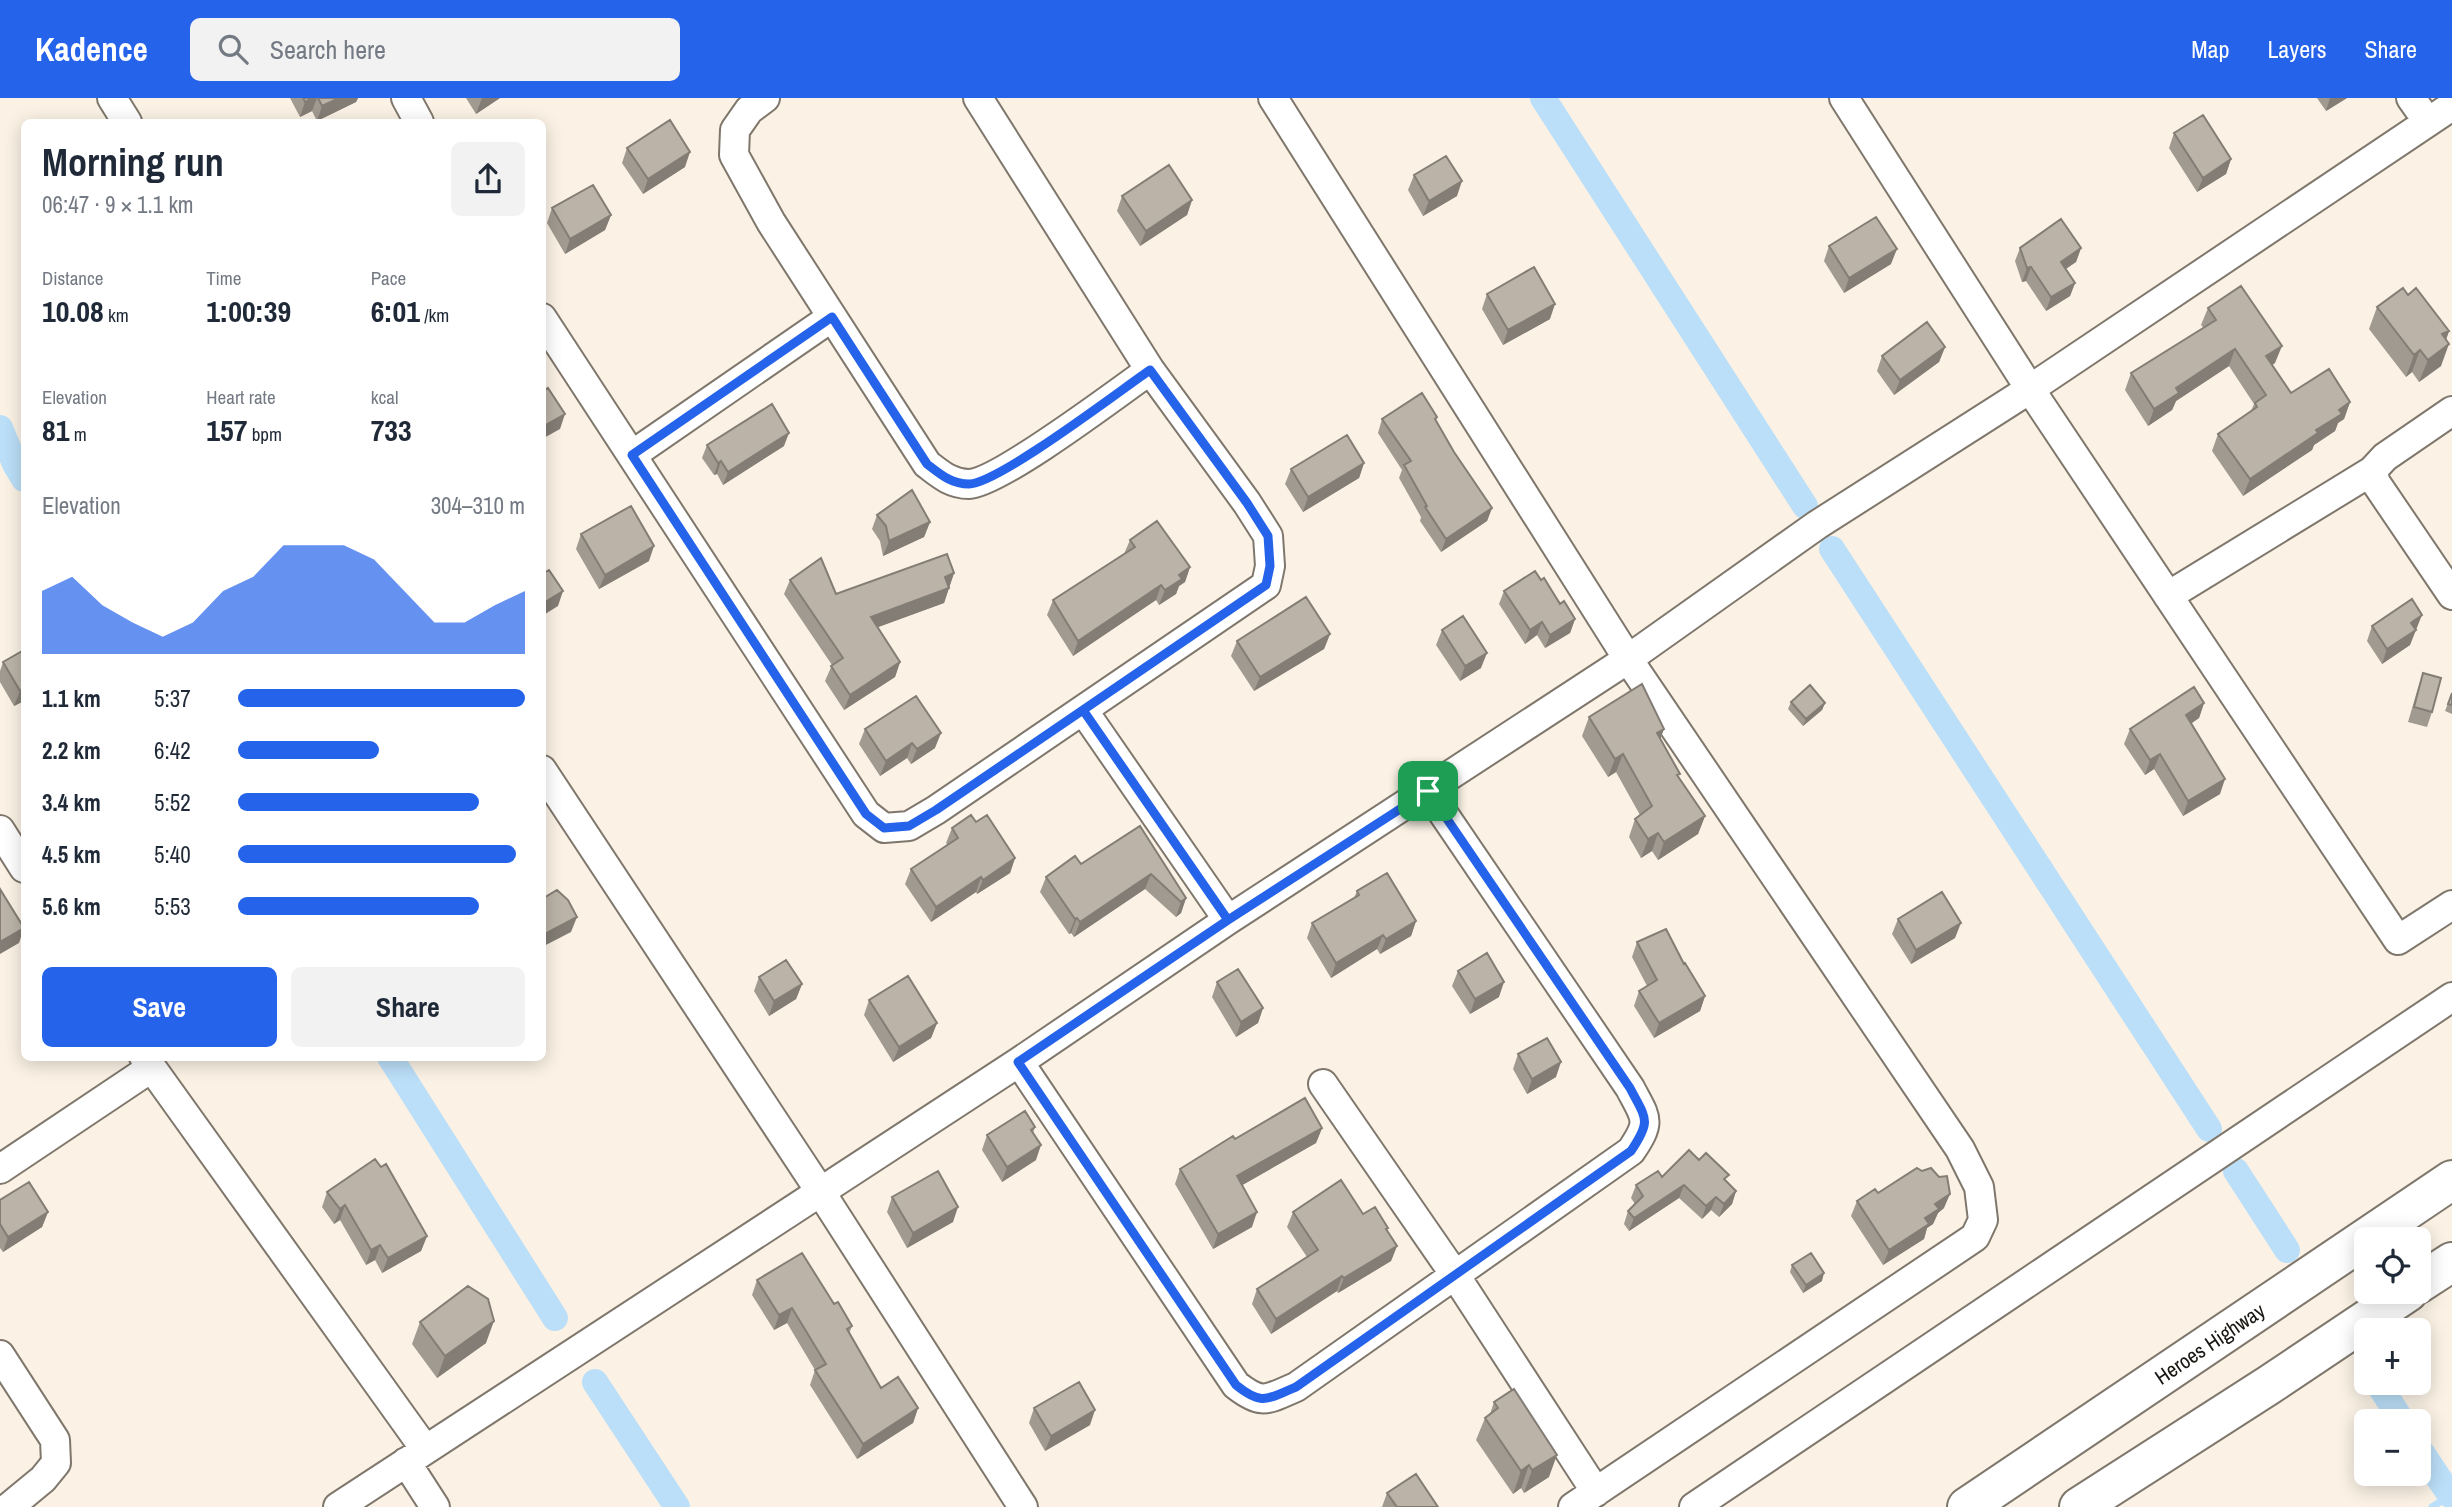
<!DOCTYPE html>
<html lang="en">
<head>
<meta charset="utf-8">
<style>
  body { margin:0; font-family:"Archivo Narrow",sans-serif; background:#f2f2f3; color:#1f2937; height:100vh; display:flex; flex-direction:column; font-size:26px; white-space:nowrap }
  * { box-sizing:border-box; margin:0 }
  p { font-size:23px; color:#747a83 }
  .icon { flex:none; width:38px; height:38px; fill:none; stroke:currentColor; stroke-width:2; stroke-linecap:round; stroke-linejoin:round }
  .map { position:relative; flex:1; overflow:hidden }
  .details { position:absolute; left:21px; top:21px; width:525px; height:942px; display:flex; flex-direction:column; background:#fff; border-radius:10px; box-shadow:0 4px 18px #0003 }
  .details>* { flex:none }
  .buttons { position:absolute; left:2354px; top:1129px; display:grid; gap:14px }
  .buttons a { display:grid; place-items:center; width:77px; height:77px; border-radius:10px; background:#fff; box-shadow:0 4px 18px #0003; font-size:35px }
  .pin { position:absolute; display:grid; place-items:center; width:60px; height:60px; color:#fff; margin:-30px; border-radius:14px; box-shadow:0 4px 10px #0006 }
  .round { display:grid; place-items:center; flex:none; width:74px; height:74px; border-radius:10px; background:#f2f2f3 }
  .head { display:flex; align-items:center; justify-content:space-between; height:119px; padding:0 21px }
  h1 { font-size:38px; font-weight:700; line-height:52px }
  .figures { display:grid; grid-template-columns:repeat(3,1fr); gap:10px; height:119px; padding:7px 21px }
  .figures div { display:grid; align-content:center }
  .figures b { font-size:30px; font-weight:700 }
  .figures small { font-size:19px; font-weight:400 }
  .figures p { font-size:19px }
  .chart { height:196px; padding:14px 21px }
  .chart p { display:flex; justify-content:space-between }
  .chart svg { width:100%; height:126px; margin-top:7px; fill:#2563eb; opacity:.7 }
  .button { display:flex; gap:14px; margin-top:auto; padding:14px 21px }
  .button a { flex:1; height:80px; border-radius:10px; background:#2563eb; color:#fff; font-size:28px; font-weight:700; line-height:80px; text-align:center }
  .button a+a { background:#f2f2f3; color:#1f2937 }
  ul { padding:0 21px; list-style:none; font-size:23px }
  li { display:grid; grid-template-columns:112px 84px 1fr; align-items:center; height:52px }
  li i { height:18px; border-radius:9px; background:#2563eb }
  header { display:flex; align-items:center; gap:42px; box-sizing:border-box; height:98px; padding:0 35px; background:#2563eb; color:#fff }
  header strong { font-size:33px }
  nav { display:flex; gap:38px; margin-inline-start:auto; font-size:24px }
  .search { width:490px; height:63px; background:#f2f2f3; display:flex; align-items:center; gap:18px; box-sizing:border-box; padding:0 24px; border-radius:10px; color:#747a83; font-size:26px }
  .map>svg:first-child { display:block }
  .lines { fill:none; stroke-linecap:round; stroke-linejoin:round }
  .stream { stroke:#bbdff8; stroke-width:7 }
  .canal { stroke:#bbdff8; stroke-width:26 }
  .street-casing { stroke:#7f776c; stroke-width:32 }
  .secondary-casing { stroke:#7f776c; stroke-width:42 }
  .street { stroke:#fff; stroke-width:28 }
  .secondary { stroke:#fff; stroke-width:38 }
  .wall { fill:#a19a90 }
  .shaded-wall { fill:#837d75 }
  .building { fill:#bbb3a7; stroke:#837d75; stroke-width:2 }
  .route-casing { stroke:#fff; stroke-width:14 }
  .route { stroke:#2563eb; stroke-width:9 }
  .labels { text-anchor:middle; stroke-width:6; stroke-linejoin:round; paint-order:stroke }
  .street-label { font-size:21px; fill:#1a1713; stroke:#fff }
</style>
</head>
<body>
<header>
<strong>Kadence</strong>
<div class="search"><svg class="icon" aria-label="search" viewBox="0 0 24 24"><circle cx="10" cy="10" r="6"/><path d="M15 15l6 6"/></svg>Search here</div>
<nav><a>Map</a><a>Layers</a><a>Share</a></nav>
</header>
<div class="map">
<svg width="2452" height="1409" viewBox="0 0 2452 1409">
  <rect width="100%" height="100%" fill="#fbf2e5"/>
  <g class="lines">
    <path class="stream" d="M2432,1409L2452,1396"/>
    <path class="canal" d="M1543,0L1805,408
      M0,330L15,366L24,381
      M1832,451L2209,1031
      M390,959L555,1220
      M2236,1073L2287,1152
      M595,1284L677,1409
      M2377,1284L2402,1323
      M2418,1349L2450,1397"/>
    <defs>
      <path id="street" d="M112,0L127,24
        M406,0L419,24
        M765,0L749,12L735,32L734,57L771,124L927,366C940,376 951,386 969,386C999,385 1119,294 1150,272
        M1273,0L1628,561L1960,1051L1979,1089L1983,1122L1975,1139L1573,1409
        M1844,0L2030,291L2398,842L2452,807
        M2411,0L2428,24
        M542,220L866,716L884,730L909,728L936,712L1266,487L1270,468L1268,438L1247,405L1150,272L978,0
        M2452,313L2385,359L2372,373L2376,385L2452,497
        M632,357L832,219
        M2168,498L2372,373
        M1083,612L1228,822
        M542,672L820,1093L1023,1409
        M0,732L24,770
        M144,959L425,1351
        M1019,964L1236,1287C1263,1308 1267,1301 1296,1289L1631,1053C1652,1022 1646,1021 1630,990L1428,693
        M1323,986L1455,1177L1596,1394
        M0,1071L151,970
        M0,1257L55,1342L56,1365L43,1381L9,1409
        M406,1364L435,1409
        M338,1409L1019,964L1228,822L1628,561L1817,427L2030,291L2452,8
        M1694,1409L2452,899"/>
      <path id="secondary" d="M2418,1186L2452,1164
        M1967,1409L2452,1082
        M2079,1409L2269,1287L2408,1194"/>
    </defs>
    <use href="#street" class="street-casing"/>
    <use href="#secondary" class="secondary-casing"/>
    <use href="#street" class="street"/>
    <use href="#secondary" class="secondary"/>
  </g>
  <path class="wall" d="M290,0H358L356,4L317,23L312,13L300,19Z
    M466,0H500L476,16Z
    M2317,0H2347L2326,13Z
    M2174,35L2231,61L2226,76L2197,94L2169,50Z
    M627,50L685,69L643,96L622,65Z
    M1414,77L1457,98L1423,118L1408,92Z
    M1122,98L1192,102L1187,117L1140,148L1117,113Z
    M552,110L611,117L605,132L565,156L547,125Z
    M1829,148L1891,166L1844,195L1824,163Z
    M2020,150H2081L2076,164L2066,171L2075,185L2070,198L2046,213L2026,183L2022,184L2015,163Z
    M1487,196L1550,221L1503,247L1482,211Z
    M2408,197L2449,233L2446,242L2441,268L2419,284L2412,274L2406,279L2369,231L2377,209Z
    M2208,210L2275,265L2272,267L2291,295L2350,304L2344,321L2338,325L2335,333L2314,347L2312,352L2243,398L2212,353L2218,336L2251,313L2254,306L2229,268L2176,303L2172,312L2148,328L2125,292L2131,275L2204,230L2201,227Z
    M1945,249L1939,264L1894,297L1877,273L1882,258Z
    M1382,321L1436,323L1454,354L1492,410L1487,423L1441,454L1420,423L1421,419L1399,380L1402,372L1378,335Z
    M707,347L784,348L723,387L717,376L714,377L702,360Z
    M1364,365L1359,380L1303,414L1285,386L1291,371Z
    M877,417L930,424L924,439L883,458L880,443L872,431Z
    M581,436L649,463L599,491L576,451Z
    M1130,442L1190,469L1185,484L1179,488L1176,496L1159,507L1156,502L1073,558L1047,517L1053,502L1124,456Z
    M954,475L944,505L877,529L900,564L895,579L844,612L825,583L832,567L784,496L790,482L836,496Z
    M1541,482L1575,521L1570,535L1545,550L1537,537L1525,546L1499,506L1504,493Z
    M2372,528L2417,532L2415,533L2410,547L2382,566L2367,543Z
    M1442,532L1481,570L1460,583L1436,547Z
    M1330,536L1324,551L1254,593L1231,558L1237,543Z
    M24,552V603L14,608L0,584V573L3,564Z
    M2423,575L2432,614L2427,629L2408,624L2418,590Z
    M2452,595V616L2445,613Z
    M1791,604L1825,605L1822,612L1803,628L1788,611Z
    M2204,605L2199,620L2191,626L2220,696L2183,718L2154,671L2145,677L2124,646L2130,631Z
    M1589,619L1664,631L1660,641L1679,679L1705,718L1698,736L1658,762L1652,753L1641,760L1629,739L1635,721L1640,717L1616,674L1608,679L1582,638Z
    M865,631L935,650L911,666L907,660L880,678L859,646Z
    M976,724L1015,760L1010,775L977,796L976,794L931,824L905,786L911,771L948,747L946,745L952,730Z
    M1140,728L1186,800L1181,815L1176,819L1145,791L1074,839L1071,835L1069,836L1040,794L1046,779L1081,766Z
    M1357,793L1416,823L1411,838L1380,856L1377,851L1331,880L1307,840L1312,825L1354,800Z
    M1898,821L1955,840L1911,866L1892,836Z
    M1637,844L1684,866L1705,898L1700,913L1654,940L1634,908L1639,893L1647,888L1632,859Z
    M1458,873L1499,899L1470,916L1452,888Z
    M759,879L802,886L796,901L769,918L754,893Z
    M1217,884L1263,910L1258,925L1236,939L1212,899Z
    M869,902L937,925L931,940L893,964L864,917Z
    M1518,956L1556,979L1527,996L1513,971Z
    M1035,1029L1033,1035L1036,1062L1002,1084L982,1052L987,1037Z
    M1322,1030L1316,1045L1242,1087L1252,1129L1213,1151L1175,1086L1180,1071L1235,1041Z
    M1699,1062L1727,1083L1736,1093L1732,1106L1719,1119L1711,1112L1702,1121L1679,1100L1629,1133L1624,1126L1628,1113L1635,1106L1631,1100L1636,1087L1662,1079Z
    M327,1094L427,1138L421,1153L382,1175L375,1162L366,1167L340,1122L334,1126L322,1109Z
    M1878,1095L1944,1110L1938,1115L1933,1126L1927,1130L1924,1141L1883,1167L1851,1118L1857,1103Z
    M892,1099L953,1124L907,1150L887,1114Z
    M0,1102L48,1114L42,1129L3,1154L0,1150Z
    M1293,1114L1363,1116L1388,1130L1387,1133L1397,1148L1391,1163L1338,1195L1337,1193L1271,1236L1252,1206L1257,1191L1307,1159L1287,1129Z
    M1792,1167L1822,1183L1803,1195L1790,1174Z
    M757,1182L834,1206L852,1228L849,1236L881,1290L918,1310L913,1325L857,1361L810,1287L815,1272L787,1225L774,1232L752,1197Z
    M420,1224L486,1245L437,1280L412,1246Z
    M1494,1304L1549,1379L1524,1395L1521,1390L1513,1396L1476,1342L1485,1320L1490,1316Z
    M1034,1310L1090,1327L1045,1353L1029,1325Z
    M1387,1395L1438,1409H1382Z"/>
  <path class="shaded-wall" d="M313,0H317L312,13L300,19L305,4Z
    M339,0H358L356,4L317,23L322,8Z
    M482,0H500L476,16Z
    M2330,0H2347L2326,13Z
    M690,54L685,69L643,96L648,81Z
    M2231,61L2226,76L2197,94L2203,80Z
    M1462,83L1457,98L1423,118L1429,103Z
    M1192,102L1187,117L1140,148L1146,133Z
    M611,117L605,132L565,156L570,141Z
    M2081,150L2076,164L2056,177L2061,164Z
    M1897,151L1891,166L1844,195L1849,180Z
    M2031,169L2026,183L2022,184L2027,170Z
    M2075,185L2070,198L2046,213L2051,199Z
    M1555,206L1550,221L1503,247L1508,232Z
    M2449,233L2443,250L2449,246L2441,268L2419,284L2428,262L2442,236Z
    M2282,248L2275,265L2260,275L2266,258Z
    M1945,249L1939,264L1894,297L1900,282Z
    M2235,251L2229,268L2176,303L2172,312L2148,328L2154,311L2176,290Z
    M2420,252L2412,274L2406,279L2414,257Z
    M2350,304L2344,321L2338,325L2335,333L2314,347L2312,352L2243,398L2250,381L2339,312Z
    M565,316L560,331L542,341V329Z
    M789,335L784,348L723,387L728,374Z
    M721,363L717,376L714,377L718,365Z
    M1364,365L1359,380L1303,414L1308,399Z
    M1492,410L1487,423L1441,454L1446,441Z
    M930,424L924,439L883,458L889,443Z
    M654,448L649,463L599,491L605,477Z
    M1190,469L1185,484L1179,488L1176,496L1159,507L1165,492L1179,477Z
    M954,475L944,505L865,534L871,519L945,479Z
    M1161,487L1156,502L1073,558L1078,543Z
    M563,493L558,508L542,518V506Z
    M2422,517L2410,547L2382,566L2387,551L2411,525Z
    M1575,521L1570,535L1545,550L1550,537Z
    M1542,524L1537,537L1525,546L1530,532Z
    M1330,536L1324,551L1254,593L1260,579Z
    M1487,555L1481,570L1460,583L1465,568Z
    M900,564L895,579L844,612L850,597Z
    M24,591V603L14,608L20,593Z
    M1825,605L1822,612L1803,628L1806,621Z
    M2204,605L2199,620L2180,632L2186,617Z
    M1664,631L1657,649V635Z
    M941,635L935,650L911,666L917,651Z
    M912,645L907,660L880,678L886,663Z
    M1623,656L1616,674L1608,679L1615,661Z
    M2160,656L2154,671L2145,677L2150,662Z
    M2225,681L2220,696L2183,718L2188,703Z
    M1705,718L1698,736L1658,762L1664,744Z
    M1658,735L1652,753L1641,760L1648,741Z
    M1015,760L1010,775L977,796L983,782Z
    M1151,776L1145,791L1074,839L1080,824Z
    M981,779L976,794L931,824L936,809Z
    M1186,800L1181,815L1176,819L1181,804Z
    M577,819L571,834L542,849L543,837Z
    M1077,820L1071,835L1069,836L1075,821Z
    M1416,823L1411,838L1380,856L1386,841Z
    M1961,825L1955,840L1911,866L1916,852Z
    M24,830L19,845L0,856V844Z
    M1383,837L1377,851L1331,880L1336,865Z
    M1504,884L1499,899L1470,916L1475,901Z
    M802,886L796,901L769,918L774,903Z
    M1705,898L1700,913L1654,940L1659,925Z
    M1263,910L1258,925L1236,939L1241,924Z
    M937,925L931,940L893,964L899,949Z
    M1561,964L1556,979L1527,996L1532,981Z
    M1322,1030L1316,1045L1232,1093L1237,1078Z
    M1041,1047L1036,1062L1002,1084L1007,1069Z
    M1684,1087L1679,1100L1629,1133L1634,1120Z
    M1736,1093L1732,1106L1719,1119L1724,1106Z
    M1950,1096L1944,1110L1938,1115L1933,1126L1927,1130L1924,1141L1883,1167L1889,1152L1925,1120L1935,1106Z
    M1716,1099L1711,1112L1702,1121L1706,1108Z
    M345,1107L340,1122L334,1126L340,1111Z
    M958,1109L953,1124L907,1150L913,1135Z
    M48,1114L42,1129L3,1154L8,1139Z
    M1257,1114L1252,1129L1213,1151L1218,1136Z
    M427,1138L421,1153L382,1175L388,1160Z
    M380,1147L375,1162L366,1167L371,1152Z
    M1397,1148L1391,1163L1338,1195L1344,1180Z
    M1824,1175L1822,1183L1803,1195L1806,1187Z
    M1342,1178L1337,1193L1271,1236L1276,1221Z
    M792,1210L787,1225L774,1232L779,1217Z
    M494,1223L486,1245L437,1280L445,1258Z
    M918,1310L913,1325L857,1361L863,1346Z
    M1095,1312L1090,1327L1045,1353L1051,1338Z
    M1557,1357L1549,1379L1524,1395L1532,1372Z
    M1529,1367L1521,1390L1513,1396L1521,1373Z"/>
  <path class="building" d="M303,0H313L305,4Z
    M318,0H339L322,8Z
    M2203,17L2231,61L2203,80L2174,35Z
    M670,22L690,54L648,81L627,50Z
    M1446,58L1462,83L1429,103L1414,77Z
    M1169,67L1192,102L1146,133L1122,98Z
    M593,87L611,117L570,141L552,110Z
    M1876,119L1897,151L1849,180L1829,148Z
    M2061,121L2081,150L2061,164L2075,185L2051,199L2031,169L2027,170L2020,150Z
    M1534,169L1555,206L1508,232L1487,196Z
    M2241,188L2282,248L2266,258L2291,295L2329,271L2350,304L2339,312L2342,316L2316,332L2318,335L2250,381L2218,336L2257,309L2255,305L2266,297L2235,251L2176,290L2179,295L2154,311L2131,275L2216,222L2208,210Z
    M2403,190L2408,197L2416,190L2449,233L2442,236L2449,246L2428,262L2420,252L2414,257L2377,209Z
    M1927,224L1945,249L1900,282L1882,258Z
    M548,290L565,316L542,329V294Z
    M1422,295L1437,319L1435,321L1454,354L1492,410L1446,441L1425,409L1427,408L1404,367L1411,363L1382,321Z
    M772,306L789,335L728,374L721,363L718,365L707,347Z
    M1347,337L1364,365L1308,399L1291,371Z
    M912,392L930,424L889,443L886,428L877,417Z
    M631,408L654,448L605,477L581,436Z
    M1157,423L1190,469L1179,477L1182,481L1165,492L1161,487L1078,543L1053,502L1135,449L1130,442Z
    M947,456L954,475L945,479L949,490L871,519L900,564L850,597L831,568L843,560L790,482L821,460L836,496Z
    M549,472L563,493L542,506V476Z
    M1535,473L1541,482L1544,480L1560,506L1564,503L1575,521L1550,537L1542,524L1530,532L1504,493Z
    M1306,499L1330,536L1260,579L1237,543Z
    M2412,501L2422,517L2411,525L2416,532L2387,551L2372,528Z
    M1463,518L1487,555L1465,568L1442,532Z
    M24,552V591L20,593L3,564Z
    M2423,575L2441,580L2432,614L2414,609Z
    M1642,586L1664,631L1657,635L1680,676L1677,677L1705,718L1664,744L1658,735L1648,741L1635,721L1652,708L1623,656L1615,661L1589,619Z
    M1810,587L1825,605L1806,621L1791,604Z
    M2194,589L2204,605L2186,617L2225,681L2188,703L2160,656L2150,662L2130,631Z
    M2452,595V607L2448,606Z
    M916,598L941,635L917,651L912,645L886,663L865,631Z
    M971,717L976,724L987,717L1015,760L983,782L981,779L936,809L911,771L958,740L952,730Z
    M1140,728L1186,800L1181,804L1151,776L1080,824L1077,820L1075,821L1046,779L1075,758L1081,766Z
    M1387,775L1416,823L1386,841L1383,837L1336,865L1312,825L1359,797L1357,793Z
    M0,791L24,830L0,844Z
    M557,792L568,802L577,819L543,837L542,801Z
    M1942,794L1961,825L1916,852L1898,821Z
    M1666,831L1684,866L1685,865L1705,898L1659,925L1639,893L1657,882L1637,844Z
    M1487,855L1504,884L1475,901L1458,873Z
    M786,862L802,886L774,903L759,879Z
    M1238,871L1263,910L1241,924L1217,884Z
    M908,878L937,925L899,949L869,902Z
    M1547,940L1561,964L1532,981L1518,956Z
    M1305,1000L1322,1030L1237,1078L1257,1114L1218,1136L1180,1071L1233,1038L1235,1041Z
    M1025,1013L1035,1029L1031,1032L1041,1047L1007,1069L987,1037Z
    M1689,1052L1699,1062L1706,1055L1729,1077L1724,1081L1736,1093L1724,1106L1716,1099L1706,1108L1684,1087L1634,1120L1628,1113L1643,1098L1636,1087L1658,1073L1662,1079Z
    M375,1061L381,1069L386,1066L427,1138L388,1160L380,1147L371,1152L345,1107L340,1111L327,1094Z
    M1917,1070L1922,1073L1931,1070L1939,1079L1947,1078L1950,1096L1935,1106L1939,1111L1925,1120L1929,1126L1889,1152L1857,1103L1875,1091L1878,1095Z
    M938,1073L958,1109L913,1135L892,1099Z
    M1341,1082L1363,1116L1375,1109L1388,1130L1386,1131L1397,1148L1344,1180L1342,1178L1276,1221L1257,1191L1318,1152L1293,1114Z
    M29,1084L48,1114L8,1139L0,1126V1102Z
    M802,1155L834,1206L838,1204L852,1228L847,1231L881,1290L898,1279L918,1310L863,1346L815,1272L826,1266L792,1210L779,1217L757,1182Z
    M1811,1155L1824,1175L1806,1187L1792,1167Z
    M468,1188L488,1201L494,1223L445,1258L420,1224Z
    M1079,1284L1095,1312L1051,1338L1034,1310Z
    M1514,1291L1557,1357L1532,1372L1529,1367L1521,1373L1485,1320L1498,1310L1494,1304Z
    M1416,1376L1438,1409H1397L1387,1395Z"/>
  <g class="lines">
    <defs>
      <path id="route" d="M1428,693L1228,822L1083,612L1266,487L1270,468L1268,438L1247,405L1150,272C1118,294 999,385 969,386C951,386 940,376 927,366L832,219L632,357L866,716L884,730L909,728L936,712L1083,612L1228,822L1018,964L1236,1287C1262,1308 1267,1301 1296,1289L1631,1053C1652,1022 1646,1021 1630,990L1428,693"/>
    </defs>
    <use href="#route" class="route-casing"/>
    <use href="#route" class="route"/>
  </g>
  <g class="labels">
    <g class="street-label">
      <text transform="translate(2210 1246) rotate(-34)" y="7">Heroes Highway</text>
    </g>
  </g>
</svg>
<div class="buttons">
<a><svg class="icon" aria-label="locate" viewBox="0 0 24 24"><circle cx="12" cy="12" r="6"/><path d="M12 2v4M12 18v4M2 12h4M18 12h4"/></svg></a>
<a>+</a>
<a>−</a>
</div>
<div class="pin" style="left:1428px;top:693px;background:#1e9e55"><svg class="icon" aria-label="arrive" viewBox="0 0 24 24"><path d="M6 21V4h12l-3 4 3 4H6"/></svg></div>
<section class="details">
<div class="head"><div><h1>Morning run</h1><p>06:47 · 9 × 1.1 km</p></div><a class="round"><svg class="icon" aria-label="share" viewBox="0 0 24 24"><path d="M12 15V3M7 8l5-5 5 5M5 13v7h14v-7"/></svg></a></div>
<div class="figures">
<div><p>Distance</p><b>10.08<small> km</small></b></div>
<div><p>Time</p><b>1:00:39</b></div>
<div><p>Pace</p><b>6:01<small> /km</small></b></div>
</div>
<div class="figures">
<div><p>Elevation</p><b>81<small> m</small></b></div>
<div><p>Heart rate</p><b>157<small> bpm</small></b></div>
<div><p>kcal</p><b>733</b></div>
</div>
<div class="chart"><p><span>Elevation</span>304–310 m</p>
<svg viewBox="0 0 160 44" preserveAspectRatio="none"><path d="M0 44V22L10 17L20 27L30 33L40 38L50 33L60 22L70 17L80 6L90 6L100 6L110 11L120 22L130 33L140 33L150 27L160 22V44z"/></svg>
</div>
<ul>
<li><b>1.1 km</b>5:37<i style="width:100%"></i></li>
<li><b>2.2 km</b>6:42<i style="width:49%"></i></li>
<li><b>3.4 km</b>5:52<i style="width:84%"></i></li>
<li><b>4.5 km</b>5:40<i style="width:97%"></i></li>
<li><b>5.6 km</b>5:53<i style="width:84%"></i></li>
</ul>
<div class="button"><a>Save</a><a>Share</a></div>
</section>
</div>
</body>
</html>
